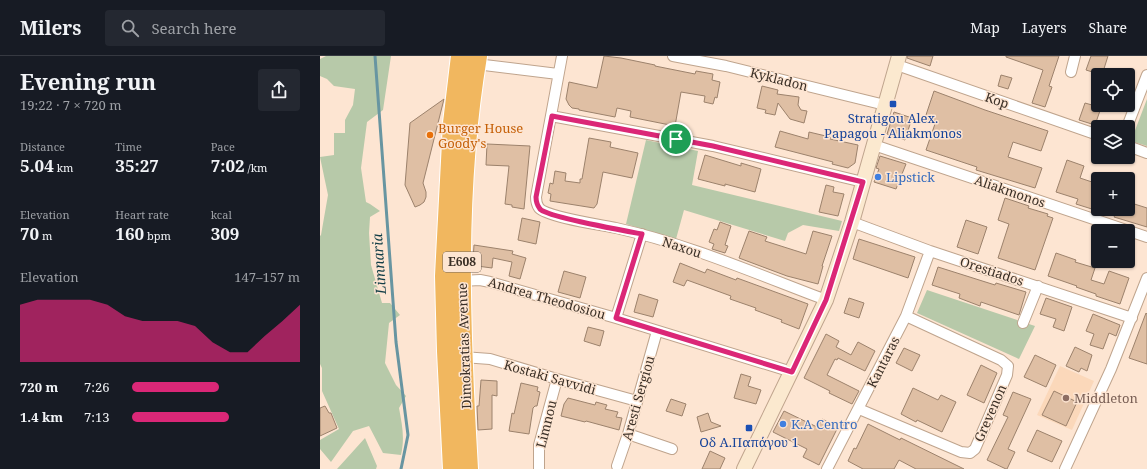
<!DOCTYPE html>
<html lang="en">
<head>
<meta charset="utf-8">
<style>
  body { margin:0; font-family:"Noto Serif",serif; background:#242831; color:#f1f3f6; height:100vh; display:flex; flex-direction:column; font-size:15px; white-space:nowrap }
  * { box-sizing:border-box; margin:0 }
  p { font-size:13px; color:#9ea1a6 }
  .icon { flex:none; width:22px; height:22px; fill:none; stroke:currentColor; stroke-width:2; stroke-linecap:round; stroke-linejoin:round }
  .map { position:relative; flex:1; overflow:hidden }
  .details { display:flex; flex-direction:column; background:#171b24; width:320px }
  .details>* { flex:none }
  .tools { position:absolute; left:771px; top:12px; display:grid; gap:8px }
  .tools a { display:grid; place-items:center; width:44px; height:44px; border-radius:4px; background:#171b24; box-shadow:0 1px 3px #0004; font-size:20px }
  .pin { position:absolute; display:grid; place-items:center; width:34px; height:34px; color:#fff; margin:-17px; border:2px solid #fff; border-radius:50%; box-shadow:0 1px 4px #0007 }
  .round { display:grid; place-items:center; flex:none; width:42px; height:42px; border-radius:4px; background:#242831 }
  .headline { display:flex; align-items:center; justify-content:space-between; height:68px; padding:0 20px }
  h1 { font-size:22px; font-weight:700; line-height:30px }
  .stats { display:grid; grid-template-columns:repeat(3,1fr); gap:6px; height:68px; padding:4px 20px }
  .stats div { display:grid; align-content:center }
  .stats b { font-size:17px; font-weight:700 }
  .stats small { font-size:11px; font-weight:400 }
  .stats p { font-size:11px }
  .chart { height:112px; padding:8px 20px }
  .chart p { display:flex; justify-content:space-between }
  .chart svg { width:100%; height:72px; margin-top:4px; fill:#db2777; opacity:.7 }
  ul { padding:0 20px; list-style:none; font-size:13px }
  li { display:grid; grid-template-columns:64px 48px 1fr; align-items:center; height:30px }
  li i { height:10px; border-radius:5px; background:#db2777 }
  header { display:flex; align-items:center; gap:24px; box-sizing:border-box; height:56px; padding:0 20px; background:#171b24; border-bottom:1px solid #363941 }
  header strong { font-size:19px }
  nav { display:flex; gap:22px; margin-inline-start:auto; font-size:14px }
  .search { width:280px; height:36px; background:#242831; display:flex; align-items:center; gap:10px; box-sizing:border-box; padding:0 14px; border-radius:4px; color:#9ea1a6; font-size:15px }
  main { display:flex; flex:1; min-height:0 }
  .map>svg:first-child { display:block }
  .built { fill:#fbd8ba }
  .green { fill:#b7c9a9 }
  .lines { fill:none; stroke-linecap:round; stroke-linejoin:round }
  .stream { stroke:#6895a1; stroke-width:3 }
  .building { fill:#dfbfa4; stroke:#9c826c }
  .street-casing { stroke:#bfa48d; stroke-width:12 }
  .secondary-casing { stroke:#bfa48d; stroke-width:16 }
  .highway-casing { stroke:#fff; stroke-width:20 }
  .street { stroke:#fff; stroke-width:10 }
  .secondary { stroke:#fbe9cf; stroke-width:14 }
  .highway { stroke:#f1b75f; stroke-width:18 }
  .route-casing { stroke:#fff; stroke-width:8 }
  .route { stroke:#db2777; stroke-width:5 }
  .transit-dot { fill:#1a4fb4; stroke:#fde5d2; stroke-width:1.5 }
  .food-dot { fill:#e8710a; stroke:#fde5d2; stroke-width:1.5 }
  .shop-dot { fill:#3f7fe0; stroke:#fde5d2; stroke-width:1.5 }
  .education-dot { fill:#8d6e63; stroke:#fde5d2; stroke-width:1.5 }
  .labels { text-anchor:middle; stroke-width:3; stroke-linejoin:round; paint-order:stroke }
  .shield { fill:#fde5d2; stroke:#74665a; stroke-width:1 }
  .shield-label { font-size:12px; font-weight:bold; fill:#3a2f26 }
  .street-label { font-size:13px; fill:#3a2f26; stroke:#fde5d2 }
  .transit-label { font-size:13px; fill:#164399; stroke:#fde5d2 }
  .food-label { font-size:13px; fill:#c56008; stroke:#fde5d2; text-anchor:start }
  .shop-label { font-size:13px; fill:#366cbe; stroke:#fde5d2; text-anchor:start }
  .education-label { font-size:13px; fill:#785e54; stroke:#fde5d2; text-anchor:start }
  .water-label { font-size:14px; font-style:italic; fill:#123e47; stroke:#fde5d2 }
</style>
</head>
<body>
<header>
<strong>Milers</strong>
<div class="search"><svg class="icon" aria-label="search" viewBox="0 0 24 24"><circle cx="10" cy="10" r="6"/><path d="M15 15l6 6"/></svg>Search here</div>
<nav><a>Map</a><a>Layers</a><a>Share</a></nav>
</header>
<main>
<section class="details">
<div class="headline"><div><h1>Evening run</h1><p>19:22 · 7 × 720 m</p></div><a class="round"><svg class="icon" aria-label="share" viewBox="0 0 24 24"><path d="M12 15V3M7 8l5-5 5 5M5 13v7h14v-7"/></svg></a></div>
<div class="stats">
<div><p>Distance</p><b>5.04<small> km</small></b></div>
<div><p>Time</p><b>35:27</b></div>
<div><p>Pace</p><b>7:02<small> /km</small></b></div>
</div>
<div class="stats">
<div><p>Elevation</p><b>70<small> m</small></b></div>
<div><p>Heart rate</p><b>160<small> bpm</small></b></div>
<div><p>kcal</p><b>309</b></div>
</div>
<div class="chart"><p><span>Elevation</span>147–157 m</p>
<svg viewBox="0 0 160 44" preserveAspectRatio="none"><path d="M0 44V9L10 6L20 6L30 6L40 6L50 9L60 16L70 19L80 19L90 19L100 22L110 32L120 38L130 38L140 28L150 19L160 9V44z"/></svg>
</div>
<ul>
<li><b>720 m</b>7:26<i style="width:52%"></i></li>
<li><b>1.4 km</b>7:13<i style="width:58%"></i></li>
</ul>
</section>
<div class="map">
<svg width="827" height="413" viewBox="0 0 827 413">
  <rect width="100%" height="100%" fill="#fde5d2"/>
  <path class="built" d="M740,310L774,325L752,374L717,359Z"/>
  <path class="green" d="M6,0H71L63,54L47,66L41,112L46,146L50,148L60,155L50,161L49,177L51,209L62,247H70L80,259L69,267L65,307L76,329L86,340L79,352C82,369 85,381 81,399L63,397L49,370L33,375L11,406L0,393V384L19,373L2,335V312L0,308V180L1,179L8,139L0,101L14,99V77H25V64L33,49L35,33L14,30L7,23L0,20V3Z
    M827,43V90L811,85Z
    M326,84L378,95L372,129L522,165L519,175L483,169L468,177L465,185L364,154L356,183L306,168Z
    M607,234L715,270L699,303L597,257Z
    M45,382L57,410L56,413H17Z"/>
  <g class="lines">
    <path class="stream" d="M55,0L76,286L88,379L81,413"/>
  </g>
  <path class="building" d="M284,0L301,2L335,9V10L375,18L376,15L393,18L392,24L400,26L397,42L395,41L393,48L384,46L385,40L361,36L355,70L310,61L311,55L297,52L295,61L259,54V53L252,52L249,49L246,43L249,26L277,32Z
    M587,0H613L610,10L587,2Z
    M686,0H739L729,30L732,31L725,51L712,47L723,14L686,1Z
    M771,0H788L782,19L766,14Z
    M681,19L692,22L688,33L678,30Z
    M442,30L458,34L457,38L479,41L478,49L481,54L487,55L484,67L470,63L458,47L455,59L445,57L446,54L437,52Z
    M614,35L665,54L728,75L721,95L693,86L688,101L722,112L715,132L656,114L657,111L606,94L616,65L605,62Z
    M124,43L103,127L106,136V141L104,146L100,149L95,151L85,129L90,67Z
    M765,47L772,49H782L775,69L759,64Z
    M574,56L592,62L585,84L567,78Z
    M460,75L488,83L489,76L510,81V83L538,89L535,107L528,112L512,108L513,106L455,91Z
    M269,82L291,86L290,91L318,97L312,122L283,116L277,148L274,152L230,145L231,138L228,137L230,127L233,128L235,115L246,117L245,125L260,127V123H262Z
    M167,88L210,90L204,153L192,151V149L185,148L189,110L166,109Z
    M385,99L421,110V107L441,113L435,136L405,128V130L378,123Z
    M560,100L586,108L576,133L554,126L559,113L556,112Z
    M747,104L764,110L760,122L778,128V153L776,152L775,154L756,148L758,143L736,136Z
    M506,129L514,131L513,136L524,138L518,160L499,156Z
    M685,142L709,150L708,152L728,158L727,160L733,162L715,214L678,202L689,168L678,164Z
    M808,146L827,152V171L794,161L795,159L781,154V153H808Z
    M202,162L220,166L216,188L198,184Z
    M646,164L667,171L658,198L637,191Z
    M400,166L411,170L405,189L408,190L405,197L392,193L394,188L389,186L394,173L397,174Z
    M429,175L447,181L445,185L486,198L493,175L512,180L502,210H503L498,228L467,220L419,202Z
    M539,183L595,201L588,222L533,203Z
    M154,189L193,195L192,198L206,202L200,223L189,220L192,206L173,202L172,212L157,210L158,205L153,204Z
    M736,197L756,204L755,206L775,212L771,224L784,228L789,215L809,222L800,248L776,240V238L756,231L757,230L728,220Z
    M360,207L385,217L387,213L416,224L417,222L488,248L479,273L461,266L462,264L435,254L436,252L410,243L411,240L367,224L364,230L353,226Z
    M618,211L675,229L676,227L706,236L699,259L661,246L660,250L639,242L640,238L612,229Z
    M244,215L266,221L260,242L238,236Z
    M319,238L338,244L333,261L314,256Z
    M529,242L544,247L539,262L524,257Z
    M726,242L752,251L744,275L733,271L736,263L720,258Z
    M826,257L827,258V308L809,302Z
    M773,258L800,269L796,280L789,277L783,293L770,289L774,278L766,275Z
    M268,271L284,275L280,290L264,285Z
    M506,278L519,285L516,291L531,299L538,286L555,295L545,315L518,302L517,304L515,303L507,319L539,335L532,348L509,337L510,335L484,322Z
    M755,291L772,299L767,315L761,312L759,316L746,310Z
    M584,292L600,299L592,315L576,307Z
    M715,299L736,309L726,331L704,321Z
    M661,309L677,317L664,347L647,339Z
    M421,318L431,321L428,330L441,334L436,348L414,342Z
    M161,324L177,325V340L172,339V373L158,374L157,350H159Z
    M201,327L218,331L217,335L220,336L217,350H215L213,352L209,378L189,375L192,357L194,358Z
    M593,332L618,344L621,339L636,346L622,376L597,364L596,366L581,358Z
    M734,335L757,346L746,370L722,359Z
    M693,336L711,343L688,393L695,396L687,413H686L667,404L688,361L683,359Z
    M248,342L275,349L276,346L287,349L285,353L298,356L296,361L302,362L299,374L266,365L265,366L241,360L244,348Z
    M351,343L366,348L362,360L346,355Z
    M5,350L9,357H11L17,372L0,380V352Z
    M464,355L497,371L502,363L518,371L499,409L483,401L487,393L453,376Z
    M388,357L391,366L401,370L381,376L377,361Z
    M548,368L580,384L581,382L644,413H596L579,404L574,413H543L528,405L534,392L536,393Z
    M717,374L742,385L732,406L707,395Z
    M390,395L405,402L400,413H382Z"/>
  <g class="lines">
    <defs>
      <path id="street" d="M242,0L216,141C216,145 217,149 219,152C227,161 282,169 296,172C368,188 437,218 506,244
        M353,0L406,10L565,49
        M156,8L238,18
        M577,9L778,79
        M751,16L755,0
        M231,60L393,90L543,126
        M807,71L827,19
        M554,89L827,181
        M808,90L827,97
        M532,166L610,195L812,262
        M141,225L160,224L170,226L296,262L472,316
        M296,262L322,178
        M703,267L718,230
        M143,301L170,303L237,323L317,345
        M539,353L641,396L650,397L655,393L687,319L688,310L681,304L586,260
        M308,378L352,393
        M297,410L308,378L337,275
        M219,413V389L237,323
        M507,413L586,260L610,195
        M745,413L791,313L827,222"/>
      <path id="secondary" d="M424,413L506,244L532,166L579,0"/>
      <path id="highway" d="M132,413L126,295L124,220L132,67L140,0
        M149,413C141,275 135,137 158,0"/>
    </defs>
    <use href="#street" class="street-casing"/>
    <use href="#secondary" class="secondary-casing"/>
    <use href="#highway" class="highway-casing"/>
    <use href="#street" class="street"/>
    <use href="#secondary" class="secondary"/>
    <use href="#highway" class="highway"/>
  </g>
  <g class="lines">
    <defs>
      <path id="route" d="M232,60L393,90L543,126L506,244L472,316L296,262L322,178C306,175 227,161 220,153C217,149 216,145 216,141Z"/>
    </defs>
    <use href="#route" class="route-casing"/>
    <use href="#route" class="route"/>
  </g>
  <g class="transit-dot">
    <rect x="569" y="44" width="8" height="8" rx="2"/>
    <rect x="425" y="368" width="8" height="8" rx="2"/>
  </g>
  <circle class="food-dot" cx="110" cy="79" r="4"/>
  <g class="shop-dot">
    <circle cx="558" cy="121" r="4"/>
    <circle cx="463" cy="368" r="4"/>
  </g>
  <circle class="education-dot" cx="746" cy="342" r="4"/>
  <g class="labels">
    <rect class="shield" x="123" y="196" width="38" height="20" rx="3"/>
    <g class="shield-label">
      <text x="142" y="210">E608</text>
    </g>
    <g class="street-label">
      <text transform="translate(459 23) rotate(14)" y="5">Kykladon</text>
      <text transform="translate(677 44) rotate(19)" y="5">Kop</text>
      <text transform="translate(690 135) rotate(19)" y="5">Aliakmonos</text>
      <text transform="translate(362 191) rotate(18)" y="5">Naxou</text>
      <text transform="translate(672 215) rotate(18)" y="5">Orestiados</text>
      <text transform="translate(227 242) rotate(16)" y="5">Andrea Theodosiou</text>
      <text transform="translate(144 290) rotate(-92)" y="5">Dimokratias Avenue</text>
      <text transform="translate(563 306) rotate(-63)" y="5">Kantaras</text>
      <text transform="translate(230 321) rotate(16)" y="5">Kostaki Savvidi</text>
      <text transform="translate(318 342) rotate(-74)" y="5">Aresti Sergiou</text>
      <text transform="translate(670 357) rotate(-66)" y="5">Grevenon</text>
      <text transform="translate(226 368) rotate(-76)" y="5">Limnou</text>
    </g>
    <g class="transit-label">
      <text x="573" y="67">Stratigou Alex.<tspan x="573" dy="15">Papagou - Aliakmonos</tspan></text>
      <text x="429" y="391">Οδ Α.Παπάγου 1</text>
    </g>
    <g class="food-label">
      <text x="118" y="77">Burger House<tspan x="118" dy="15">Goody's</tspan></text>
    </g>
    <g class="shop-label">
      <text x="566" y="126">Lipstick</text>
      <text x="471" y="373">K.A Centro</text>
    </g>
    <g class="education-label">
      <text x="754" y="347">Middleton</text>
    </g>
    <g class="water-label">
      <text transform="translate(59 208) rotate(-94)" y="5">Limnaria</text>
    </g>
  </g>
</svg>
<div class="tools">
<a><svg class="icon" aria-label="locate" viewBox="0 0 24 24"><circle cx="12" cy="12" r="6"/><path d="M12 2v4M12 18v4M2 12h4M18 12h4"/></svg></a>
<a><svg class="icon" aria-label="layers" viewBox="0 0 24 24"><path d="M12 4l9 5-9 5-9-5zM3 14l9 5 9-5"/></svg></a>
<a>+</a>
<a>−</a>
</div>
<div class="pin" style="left:356px;top:83px;background:#1e9e55"><svg class="icon" aria-label="arrive" viewBox="0 0 24 24"><path d="M6 21V4h12l-3 4 3 4H6"/></svg></div>
</div>
</main>
</body>
</html>
